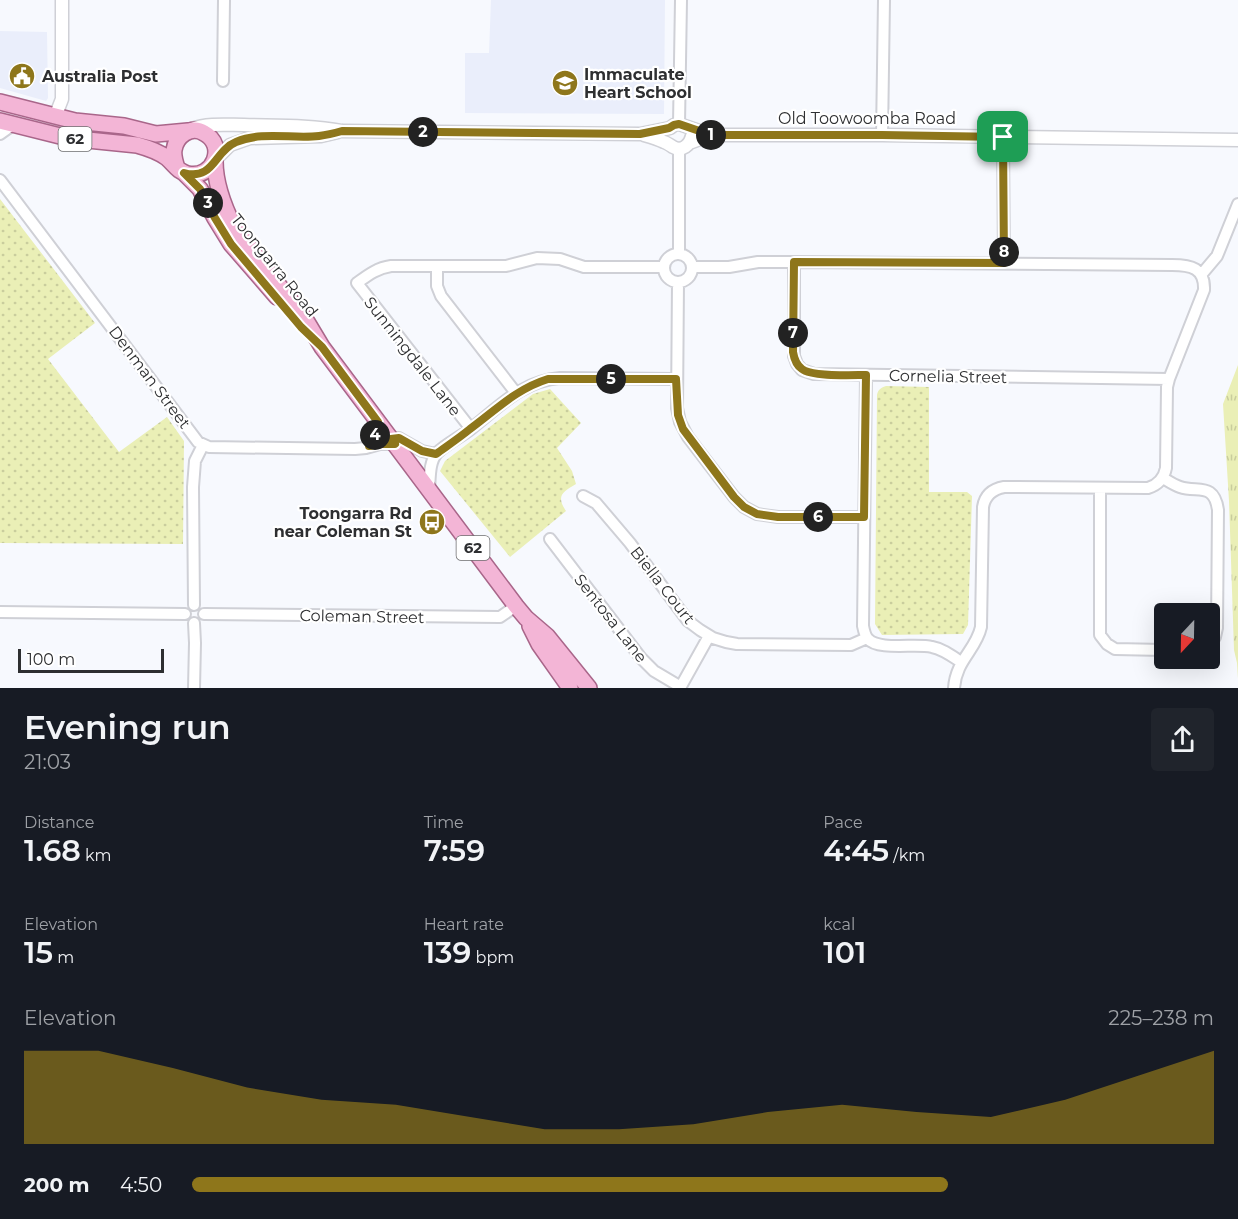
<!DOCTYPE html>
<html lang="en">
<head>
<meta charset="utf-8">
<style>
  body { margin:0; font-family:Montserrat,sans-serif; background:#20242c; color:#f1f3f6; height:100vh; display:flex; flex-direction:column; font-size:22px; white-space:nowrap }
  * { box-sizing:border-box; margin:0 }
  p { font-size:20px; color:#9ea1a6 }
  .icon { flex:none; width:33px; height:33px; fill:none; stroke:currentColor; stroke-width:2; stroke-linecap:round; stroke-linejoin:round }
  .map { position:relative; height:688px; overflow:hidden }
  .panel { display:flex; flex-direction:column; background:#171b24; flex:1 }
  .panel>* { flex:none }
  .needle { width:39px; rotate:202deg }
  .buttons { position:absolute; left:1154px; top:603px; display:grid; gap:12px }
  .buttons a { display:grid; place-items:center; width:66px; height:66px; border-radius:6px; background:#171b24; box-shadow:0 6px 24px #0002; font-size:30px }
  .scale { position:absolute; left:18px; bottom:15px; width:146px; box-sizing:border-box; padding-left:6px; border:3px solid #2e2f31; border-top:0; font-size:16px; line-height:21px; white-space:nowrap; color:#2e2f31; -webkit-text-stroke:4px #fff; paint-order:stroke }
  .pin { position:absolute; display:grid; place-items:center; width:51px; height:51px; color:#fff; margin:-26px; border-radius:12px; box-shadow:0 3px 9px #0006 }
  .km { position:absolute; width:30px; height:30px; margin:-15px; border-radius:50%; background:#222; color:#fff; font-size:16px; line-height:30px; text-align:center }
  .round { display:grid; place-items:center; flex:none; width:63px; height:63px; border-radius:6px; background:#20242c }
  .overview { display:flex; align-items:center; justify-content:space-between; height:102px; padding:0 24px }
  h1 { font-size:33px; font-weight:600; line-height:45px }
  .figures { display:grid; grid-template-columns:repeat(3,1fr); gap:9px; height:102px; padding:6px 24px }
  .figures div { display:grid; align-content:center }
  .figures b { font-size:30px; font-weight:600 }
  .figures small { font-size:16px; font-weight:400 }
  .figures p { font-size:16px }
  .chart { height:168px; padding:12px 24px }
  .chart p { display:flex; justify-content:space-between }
  .chart svg { width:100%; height:108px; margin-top:6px; fill:#8e761b; opacity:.7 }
  ul { padding:0 24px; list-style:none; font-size:20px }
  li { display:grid; grid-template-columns:96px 72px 1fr; align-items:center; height:45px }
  li i { height:15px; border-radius:8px; background:#8e761b }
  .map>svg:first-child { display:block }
  .built { fill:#eaeefb }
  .grass { fill:url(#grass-tufts) }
  .park { fill:url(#park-dots) }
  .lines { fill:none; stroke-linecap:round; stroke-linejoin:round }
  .minor-casing { stroke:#cfd0d6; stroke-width:14 }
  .tertiary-casing { stroke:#cfd0d6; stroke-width:15 }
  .primary-casing { stroke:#a9668a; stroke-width:18 }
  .minor { stroke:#fff; stroke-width:10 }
  .tertiary { stroke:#fff; stroke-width:12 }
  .primary { stroke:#f3b5d6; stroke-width:15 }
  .route-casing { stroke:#fff; stroke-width:12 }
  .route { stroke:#8e761b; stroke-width:8 }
  .labels { text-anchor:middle; stroke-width:4.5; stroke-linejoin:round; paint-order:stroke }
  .shield { fill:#fff; stroke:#6d6d6f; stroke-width:1.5 }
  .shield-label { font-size:15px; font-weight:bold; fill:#2e2f31 }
  .poi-label { font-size:16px; font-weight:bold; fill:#2e2f31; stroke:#fff; text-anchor:start }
  .street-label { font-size:16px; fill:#2e2f31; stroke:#fff }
</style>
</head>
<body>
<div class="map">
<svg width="1238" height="688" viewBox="0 0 1238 688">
  <defs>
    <pattern id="grass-tufts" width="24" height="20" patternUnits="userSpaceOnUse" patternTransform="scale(1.5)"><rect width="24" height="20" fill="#eaefb6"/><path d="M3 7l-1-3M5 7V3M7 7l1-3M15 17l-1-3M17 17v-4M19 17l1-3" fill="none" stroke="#c9cd9d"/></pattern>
    <pattern id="park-dots" width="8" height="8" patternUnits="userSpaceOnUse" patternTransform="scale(1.5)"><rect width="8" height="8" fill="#eaefb6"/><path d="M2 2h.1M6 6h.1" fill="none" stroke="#c9cd9d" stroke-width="1.8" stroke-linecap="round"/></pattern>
  </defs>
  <rect width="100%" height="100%" fill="#f7f9fe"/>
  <path class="built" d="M491,0H665L664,114L465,113V53H489Z
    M0,31L47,32L48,98L46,101L0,88Z"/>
  <path class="grass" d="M1238,365V679L1237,663L1234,650L1229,501L1223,404Z"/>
  <path class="park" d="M0,199L95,323L48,359L119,452L167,417L184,441L183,544L0,543Z
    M886,386L929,387V492H967L972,496L968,625L963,634L882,635L875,624L877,395C878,390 880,388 886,386Z
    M550,389L581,423L557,448L572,471L576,484C562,492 556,496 566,511L510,557L440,471L445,461L533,394Z"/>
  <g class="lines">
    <defs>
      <path id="minor" d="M223,81L224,0
        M679,124L681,0
        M0,134L14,124
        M882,135L884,0
        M1003,137L1004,263
        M0,180L198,442L209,447L355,449L366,448L380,444H395
        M679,253V149
        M664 268a14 14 0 1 1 28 0a14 14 0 1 1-28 0Z
        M794,262V356L797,364L802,370L814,374L1169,379
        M437,266V286L441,296L516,393
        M693,267H729L758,262H794L1172,265C1191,265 1205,268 1204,290L1169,379L1167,387L1166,468C1164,478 1158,485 1148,488L1004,487C993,489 985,495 983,507L981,627C976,650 956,660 954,688
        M1201,275L1217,256L1238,204
        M678,282L677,408L680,422L688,437L734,497L744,507L757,514L778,517H864
        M866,375L863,626C864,631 865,636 868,639C879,651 916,643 932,647C943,649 952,656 961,662
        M471,429L357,283C368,275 377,268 391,266H506L537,258L560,259L584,267H664
        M391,439L399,438L422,451L436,454
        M1163,478C1168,481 1174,485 1180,487C1198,493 1214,482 1218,510L1217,628L1215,637L1209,645
        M1100,488V635L1107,644L1115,649L1164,650
        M429,489C430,478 429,462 437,453C447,443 461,437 472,428C500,406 522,381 560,378L676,379
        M583,496L596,503L630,543L688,621L700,630L713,638L726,642L737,644L851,645L867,638
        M550,539L641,658L654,671L681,687
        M194,605L193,487L195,461L203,445
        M0,612L185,614
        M204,614L500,617L516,606
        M194,623L195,643L194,688
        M680,688L709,636"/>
      <path id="tertiary" d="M55,117L62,99V0
        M192,129C208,123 227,125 244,125C277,126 310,125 342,131L640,134L670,128L674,125L679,124L711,135
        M644,135C651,137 658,139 664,142C667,143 670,145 673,147C682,152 690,145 692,136
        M689,143L711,135H882L1238,140
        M215,160L230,145L250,138L321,136L338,132"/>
      <path id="primary" d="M0,102L75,121L124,126L156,134L188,131
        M0,121L68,138L137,145C148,148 158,151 167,158C174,164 178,172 188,174C214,179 227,145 204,133C191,125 176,136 174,150C173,156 175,162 177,168
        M215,161C215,184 224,207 234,227L307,322L322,347L516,606L526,618L547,636L589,688
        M184,173L200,189L215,218L231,244L277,297
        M530,626L539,644L570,688"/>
    </defs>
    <use href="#minor" class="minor-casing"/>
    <use href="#tertiary" class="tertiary-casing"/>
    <use href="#primary" class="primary-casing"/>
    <use href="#minor" class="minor"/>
    <use href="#tertiary" class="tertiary"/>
    <use href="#primary" class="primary"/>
  </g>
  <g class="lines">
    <defs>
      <path id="route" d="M679,124L711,135H882L1003,137L1004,263L794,262L793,352C794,358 796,365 802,369C812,377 852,375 866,375L864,517H778L757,514L744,507L734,497L683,429L678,415L676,379H548C516,389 496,410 470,429C459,438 447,446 436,454L422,451L399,438L391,439L395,444H380L369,446L375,437L378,422L322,347L301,327L231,244L215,218L200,189L184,173C214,181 214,151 236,142C262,131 292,139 319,136C327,135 335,133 342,131L640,134L669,128L674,125Z"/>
    </defs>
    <use href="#route" class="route-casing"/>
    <use href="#route" class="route"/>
  </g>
  <defs>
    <symbol id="civic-disc" viewBox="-11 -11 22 22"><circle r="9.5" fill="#8e761b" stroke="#fff"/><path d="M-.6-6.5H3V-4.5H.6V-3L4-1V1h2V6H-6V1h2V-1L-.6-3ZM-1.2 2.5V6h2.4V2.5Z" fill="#fff"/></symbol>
    <symbol id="school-disc" viewBox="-11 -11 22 22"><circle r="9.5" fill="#8e761b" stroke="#fff"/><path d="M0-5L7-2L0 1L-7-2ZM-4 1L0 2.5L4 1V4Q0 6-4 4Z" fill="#fff"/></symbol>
    <symbol id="bus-disc" viewBox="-11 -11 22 22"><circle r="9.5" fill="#8e761b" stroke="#fff"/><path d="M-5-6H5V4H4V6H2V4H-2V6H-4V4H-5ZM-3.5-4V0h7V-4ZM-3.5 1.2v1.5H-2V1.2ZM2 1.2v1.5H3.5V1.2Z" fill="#fff"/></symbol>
  </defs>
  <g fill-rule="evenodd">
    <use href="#civic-disc" x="7" y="61" width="30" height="30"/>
    <use href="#school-disc" x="550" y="68" width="30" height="30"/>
    <use href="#bus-disc" x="417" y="507" width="30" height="30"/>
  </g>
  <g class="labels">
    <g class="shield">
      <rect x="58.5" y="127" width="33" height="24" rx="4.5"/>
      <rect x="456.5" y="536" width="33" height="24" rx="4.5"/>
    </g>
    <g class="shield-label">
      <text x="75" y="144">62</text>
      <text x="473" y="553">62</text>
    </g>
    <g class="poi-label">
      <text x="584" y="80">Immaculate<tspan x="584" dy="18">Heart School</tspan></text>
      <text x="42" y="82">Australia Post</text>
      <text x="412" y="519" text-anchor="end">Toongarra Rd<tspan x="412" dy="18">near Coleman St</tspan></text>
    </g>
    <g class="street-label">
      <text x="867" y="124">Old Toowoomba Road</text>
      <text transform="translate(275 265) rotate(51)" y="6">Toongarra Road</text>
      <text transform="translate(413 356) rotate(52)" y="6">Sunningdale Lane</text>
      <text transform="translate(948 376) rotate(1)" y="6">Cornelia Street</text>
      <text transform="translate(150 377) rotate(53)" y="6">Denman Street</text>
      <text transform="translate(663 585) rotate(52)" y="6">Biella Court</text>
      <text transform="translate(362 616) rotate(1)" y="6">Coleman Street</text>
      <text transform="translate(611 618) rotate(52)" y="6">Sentosa Lane</text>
    </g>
  </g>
</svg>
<div class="buttons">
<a><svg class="needle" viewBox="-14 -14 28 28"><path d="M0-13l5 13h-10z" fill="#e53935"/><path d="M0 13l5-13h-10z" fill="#9ea1a6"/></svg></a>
</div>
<div class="scale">100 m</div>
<div class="pin" style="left:1003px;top:137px;background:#1e9e55"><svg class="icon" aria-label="arrive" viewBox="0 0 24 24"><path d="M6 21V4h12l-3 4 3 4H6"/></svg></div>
<b class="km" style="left:711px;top:135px">1</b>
<b class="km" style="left:423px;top:132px">2</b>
<b class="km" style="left:208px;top:203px">3</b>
<b class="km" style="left:375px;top:435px">4</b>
<b class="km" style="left:611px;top:379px">5</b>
<b class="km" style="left:818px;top:517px">6</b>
<b class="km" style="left:793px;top:333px">7</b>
<b class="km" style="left:1004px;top:252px">8</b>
</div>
<section class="panel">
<div class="overview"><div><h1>Evening run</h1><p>21:03</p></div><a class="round"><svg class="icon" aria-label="share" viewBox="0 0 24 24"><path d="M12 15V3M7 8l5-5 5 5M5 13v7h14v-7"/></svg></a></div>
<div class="figures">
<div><p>Distance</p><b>1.68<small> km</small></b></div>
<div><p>Time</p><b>7:59</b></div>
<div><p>Pace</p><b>4:45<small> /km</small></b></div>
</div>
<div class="figures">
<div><p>Elevation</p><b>15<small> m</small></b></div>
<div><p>Heart rate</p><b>139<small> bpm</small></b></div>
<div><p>kcal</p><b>101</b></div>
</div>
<div class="chart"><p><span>Elevation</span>225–238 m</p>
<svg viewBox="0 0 160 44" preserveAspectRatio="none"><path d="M0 44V6L10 6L20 13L30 21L40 26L50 28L60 33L70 38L80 38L90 36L100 31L110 28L120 31L130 33L140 26L150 16L160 6V44z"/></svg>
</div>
<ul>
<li><b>200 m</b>4:50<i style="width:74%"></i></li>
</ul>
</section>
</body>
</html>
